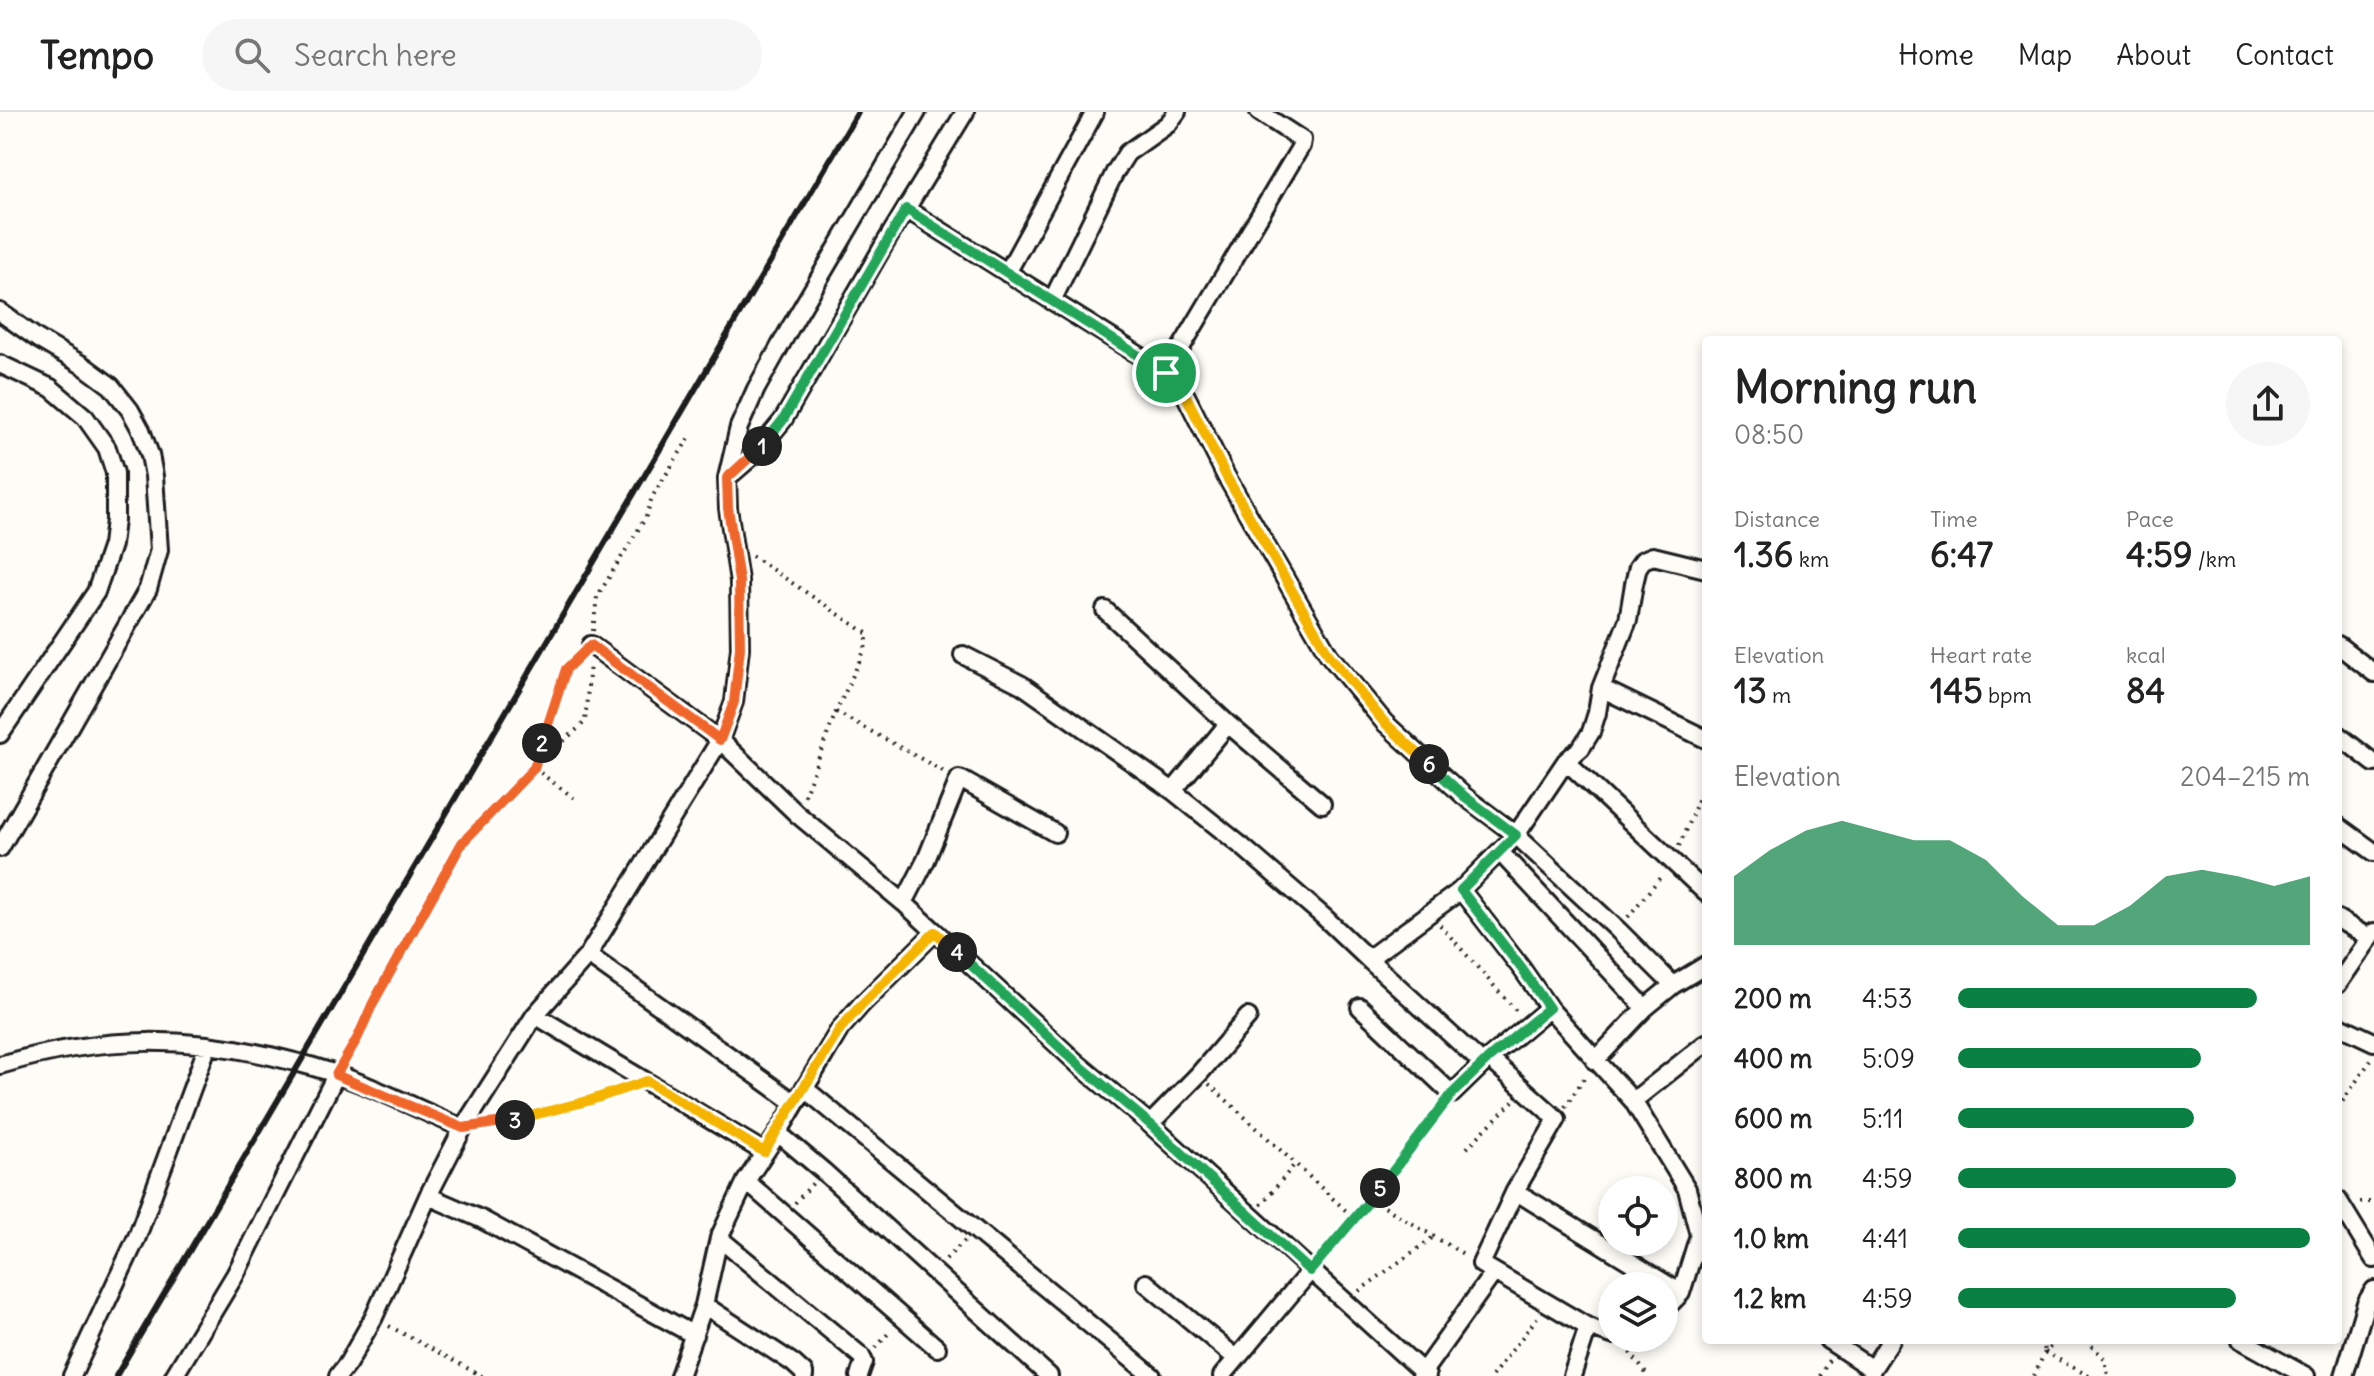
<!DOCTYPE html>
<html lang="en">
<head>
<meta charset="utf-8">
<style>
  body { margin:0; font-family:Delius,sans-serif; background:#f6f6f6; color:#222; height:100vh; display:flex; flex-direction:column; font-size:30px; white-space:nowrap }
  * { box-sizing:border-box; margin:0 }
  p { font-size:26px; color:#767676 }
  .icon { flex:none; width:44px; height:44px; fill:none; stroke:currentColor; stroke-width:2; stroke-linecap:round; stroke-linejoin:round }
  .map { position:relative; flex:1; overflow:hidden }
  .details { position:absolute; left:1702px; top:224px; width:640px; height:1008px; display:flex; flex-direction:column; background:#fff; border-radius:8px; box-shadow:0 4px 12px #0003 }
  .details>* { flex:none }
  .tools { position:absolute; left:1598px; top:1064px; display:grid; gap:16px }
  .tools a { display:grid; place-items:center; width:80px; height:80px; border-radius:50%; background:#fff; box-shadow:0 4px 12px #0003; font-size:40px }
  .pin { position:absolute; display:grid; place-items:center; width:68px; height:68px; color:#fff; margin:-34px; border:4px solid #fff; border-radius:50%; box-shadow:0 2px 8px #0007 }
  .km { position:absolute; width:40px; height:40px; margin:-20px; border-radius:50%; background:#222; color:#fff; font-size:22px; line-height:40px; text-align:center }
  .round { display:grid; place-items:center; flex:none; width:84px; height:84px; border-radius:42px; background:#f6f6f6 }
  .overview { display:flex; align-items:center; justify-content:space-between; height:136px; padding:0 32px }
  h1 { font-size:44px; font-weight:700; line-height:60px }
  .stats { display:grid; grid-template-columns:repeat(3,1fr); gap:12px; height:136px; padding:8px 32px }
  .stats div { display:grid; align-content:center }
  .stats b { font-size:34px; font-weight:700 }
  .stats small { font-size:22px; font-weight:400 }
  .stats p { font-size:22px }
  .chart { height:224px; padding:16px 32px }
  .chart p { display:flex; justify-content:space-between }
  .chart svg { width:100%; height:144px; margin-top:8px; fill:#0b8043; opacity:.7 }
  ul { padding:0 32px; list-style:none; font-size:26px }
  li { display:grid; grid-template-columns:128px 96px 1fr; align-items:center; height:60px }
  li i { height:20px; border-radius:10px; background:#0b8043 }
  header { display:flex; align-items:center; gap:48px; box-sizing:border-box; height:112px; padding:0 40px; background:#fff; border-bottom:2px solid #e0e0e0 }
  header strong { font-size:38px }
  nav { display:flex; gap:44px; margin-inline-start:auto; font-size:28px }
  .search { width:560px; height:72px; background:#f6f6f6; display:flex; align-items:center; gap:20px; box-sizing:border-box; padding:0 28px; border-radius:44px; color:#767676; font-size:30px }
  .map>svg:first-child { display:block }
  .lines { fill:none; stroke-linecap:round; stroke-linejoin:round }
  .street-casing { stroke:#1c1c1c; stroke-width:22 }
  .path { stroke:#1c1c1c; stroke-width:4; stroke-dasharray:2 6; stroke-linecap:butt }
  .street { stroke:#fdfcf7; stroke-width:16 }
  .rail { stroke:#1c1c1c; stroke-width:6 }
  .split-1-casing { stroke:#fff; stroke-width:16 }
  .split-2-casing { stroke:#fff; stroke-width:16 }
  .split-3-casing { stroke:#fff; stroke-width:16 }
  .split-4-casing { stroke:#fff; stroke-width:16 }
  .split-5-casing { stroke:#fff; stroke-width:16 }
  .split-6-casing { stroke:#fff; stroke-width:16 }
  .split-7-casing { stroke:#fff; stroke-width:16 }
  .split-1 { stroke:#22a559; stroke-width:10 }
  .split-2 { stroke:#f0652b; stroke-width:10 }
  .split-3 { stroke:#f0652b; stroke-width:10 }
  .split-4 { stroke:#f5b400; stroke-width:10 }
  .split-5 { stroke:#22a559; stroke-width:10 }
  .split-6 { stroke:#22a559; stroke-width:10 }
  .split-7 { stroke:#f5b400; stroke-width:10 }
</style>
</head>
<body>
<header>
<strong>Tempo</strong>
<div class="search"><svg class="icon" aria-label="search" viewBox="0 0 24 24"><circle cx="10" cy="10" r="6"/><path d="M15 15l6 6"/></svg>Search here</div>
<nav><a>Home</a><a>Map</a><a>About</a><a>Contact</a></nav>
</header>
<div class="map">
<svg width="2374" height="1264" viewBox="0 0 2374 1264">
  <rect width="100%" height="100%" fill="#fdfcf7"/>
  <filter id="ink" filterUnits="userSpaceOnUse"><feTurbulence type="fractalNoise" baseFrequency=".0125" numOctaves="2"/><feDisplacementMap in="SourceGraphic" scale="16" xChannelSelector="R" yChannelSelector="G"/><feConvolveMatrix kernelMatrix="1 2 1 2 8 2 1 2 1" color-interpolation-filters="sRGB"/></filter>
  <g filter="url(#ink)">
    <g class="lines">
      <defs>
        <path id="street" d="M906,97L1156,254L1175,270L1186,284L1226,364L1329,543L1384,610L1464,684L1516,723L1618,818L1673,873
          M1007,161L1095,0
          M1052,189L1115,60L1127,41L1168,12L1177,0
          M0,200L38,227L84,254L111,274L130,298L141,318L150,343L154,364L159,438L148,477L0,736
          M0,252L51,276L85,305L107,336L115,361V408L112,433L96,480L0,622
          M1166,261L1301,34L1302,28L1259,0
          M727,366L755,342L783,308L884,133L965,0
          M1105,498L1228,612L1322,692
          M591,533L720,628L797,702L904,791L1078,952L1150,1012L1427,1264
          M2338,533L2374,561
          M963,543L1022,573L1173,679L1244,736L1324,805L1368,847L1461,778L1516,723L1566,649L1581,636L1591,620L1597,601L1601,576L1628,508L1634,472L1638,455L1643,448L1653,444L1706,457
          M1601,576L1706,627
          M2338,623L2374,651
          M1566,649L1706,781
          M1173,679L1228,612
          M2338,714L2374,740
          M1500,740L1645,896
          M1461,778L1522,857L1549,896L1633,989L1687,1077L1699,1123L1681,1181L1664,1198
          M904,791L926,748L959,667L962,668L1055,721
          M2338,807L2369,826
          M588,843L795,991
          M1368,847L1483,952
          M2338,872L2374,820
          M1360,895L1452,982L1489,946L1549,896
          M535,903L764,1040
          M2338,913L2374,930
          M1489,946L1557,1007L1515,1079L1481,1152L1588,1215L1612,1223
          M1595,949L1645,896L1673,873L1706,853
          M0,953C103,922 195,923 299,951C356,965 410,994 463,1016
          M804,976L1152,1264
          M1633,989L1706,931
          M1150,1012L1199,962L1248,905
          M778,1021L823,1059L1049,1264
          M746,1069L937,1236
          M1515,1079L1681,1181
          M428,1084L481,1107L694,1223
          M2338,1088L2374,1147
          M719,1126L861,1244L864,1250L859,1264
          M1146,1171L1236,1246
          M704,1193L793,1251L804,1261V1264
          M1828,1228L1872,1257
          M2241,1228L2306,1264
          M72,1264L137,1125L208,933
          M174,1264L235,1163L336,963
          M338,1264L348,1251L374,1205L428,1084L463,1016L535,903L588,843L720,628L734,590L740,536L739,469L728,396L727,366L739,315L756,277L790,216L917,0
          M679,1264L704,1193L719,1126L746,1069L778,1021L840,917L862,892L935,820
          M1222,1264L1310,1159
          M1420,1264L1494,1160
          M1572,1264L1588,1215
          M1870,1264L1872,1257L1891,1228
          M2344,1264L2366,1191L2374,1178"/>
      </defs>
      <use href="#street" class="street-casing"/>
      <path class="path" d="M752,444L868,522L865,537L836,600L804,684
        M593,519L597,485L646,405L652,385L691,323
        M836,600L943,659
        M535,654L566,557L579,545
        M534,656L574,686
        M1679,734L1706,669
        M1628,805L1663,762
        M1440,813L1519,902
        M344,949L358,925L373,891L462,731L534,656L585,610L590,551
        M1209,972L1355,1107
        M1565,995L1587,962
        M2338,996L2373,945
        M483,1013L527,1006L626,976
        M1467,1036L1514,988
        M1371,1087L1465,1143
        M2360,1090H2374
        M795,1091L813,1071
        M1261,1093L1295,1052
        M1322,1145L1371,1087L1441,996
        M946,1147L965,1128
        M1359,1179L1435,1124
        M389,1214L482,1264
        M2043,1228L2045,1240
        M2086,1228L2105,1247L2108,1264
        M1625,1234L1648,1264
        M876,1236L891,1218
        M2045,1240L2089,1264
        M1492,1264L1537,1206
        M1820,1264L1829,1248
        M2034,1264L2045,1240L2058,1228"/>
      <use href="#street" class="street"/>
      <path class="rail" d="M116,1264L858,0"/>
    </g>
  </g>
  <g class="lines" filter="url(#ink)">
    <defs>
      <path id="split-1" d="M762,334L783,308L906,97L1166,261"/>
      <path id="split-2" d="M542,631L566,557L591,533L720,628L734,590L740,536L739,469L728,396L727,366L762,334"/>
      <path id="split-3" d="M515,1008L463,1016L336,963L358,925L373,891L462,731L534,656L542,631"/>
      <path id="split-4" d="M515,1008L591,988L647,969L764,1040L840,917L862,892L935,820L957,840"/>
      <path id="split-5" d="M957,840L1078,952L1150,1012L1310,1159L1380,1076"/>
      <path id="split-6" d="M1380,1076L1452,982L1489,946L1549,896L1522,857L1461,778L1516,723L1464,684L1429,652"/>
      <path id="split-7" d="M1166,261L1186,284L1226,364L1329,543L1384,610L1429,652"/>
    </defs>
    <use href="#split-1" class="split-1-casing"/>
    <use href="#split-2" class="split-2-casing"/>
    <use href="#split-3" class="split-3-casing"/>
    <use href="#split-4" class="split-4-casing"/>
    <use href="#split-5" class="split-5-casing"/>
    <use href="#split-6" class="split-6-casing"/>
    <use href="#split-7" class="split-7-casing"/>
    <use href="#split-1" class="split-1"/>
    <use href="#split-2" class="split-2"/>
    <use href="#split-3" class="split-3"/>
    <use href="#split-4" class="split-4"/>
    <use href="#split-5" class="split-5"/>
    <use href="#split-6" class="split-6"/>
    <use href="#split-7" class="split-7"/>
  </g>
</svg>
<div class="tools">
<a><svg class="icon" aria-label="locate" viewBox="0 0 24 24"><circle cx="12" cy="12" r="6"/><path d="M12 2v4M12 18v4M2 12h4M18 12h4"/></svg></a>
<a><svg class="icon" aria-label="layers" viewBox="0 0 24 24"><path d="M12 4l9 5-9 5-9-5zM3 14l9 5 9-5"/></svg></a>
</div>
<div class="pin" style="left:1166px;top:261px;background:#1e9e55"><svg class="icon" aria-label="arrive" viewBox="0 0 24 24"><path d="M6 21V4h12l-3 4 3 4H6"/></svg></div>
<b class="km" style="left:762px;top:334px">1</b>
<b class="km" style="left:542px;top:631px">2</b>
<b class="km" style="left:515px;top:1008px">3</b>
<b class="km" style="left:957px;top:840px">4</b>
<b class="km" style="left:1380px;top:1076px">5</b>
<b class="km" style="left:1429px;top:652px">6</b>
<section class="details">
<div class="overview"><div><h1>Morning run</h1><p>08:50</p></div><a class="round"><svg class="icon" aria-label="share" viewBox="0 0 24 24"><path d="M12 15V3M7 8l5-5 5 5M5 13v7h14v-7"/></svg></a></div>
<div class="stats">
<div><p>Distance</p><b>1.36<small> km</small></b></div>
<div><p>Time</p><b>6:47</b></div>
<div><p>Pace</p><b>4:59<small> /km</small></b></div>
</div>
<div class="stats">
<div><p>Elevation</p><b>13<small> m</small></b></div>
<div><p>Heart rate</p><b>145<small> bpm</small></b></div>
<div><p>kcal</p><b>84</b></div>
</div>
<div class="chart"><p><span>Elevation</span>204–215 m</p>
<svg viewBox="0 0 160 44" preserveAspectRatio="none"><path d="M0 44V23L10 15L20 9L30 6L40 9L50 12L60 12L70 18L80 29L90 38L100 38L110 32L120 23L130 21L140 23L150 26L160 23V44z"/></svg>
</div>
<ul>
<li><b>200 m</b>4:53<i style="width:85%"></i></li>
<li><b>400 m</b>5:09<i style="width:69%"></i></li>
<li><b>600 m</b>5:11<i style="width:67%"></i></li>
<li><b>800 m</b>4:59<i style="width:79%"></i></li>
<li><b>1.0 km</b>4:41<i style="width:100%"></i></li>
<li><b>1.2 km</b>4:59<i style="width:79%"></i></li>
</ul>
</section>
</div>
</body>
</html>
